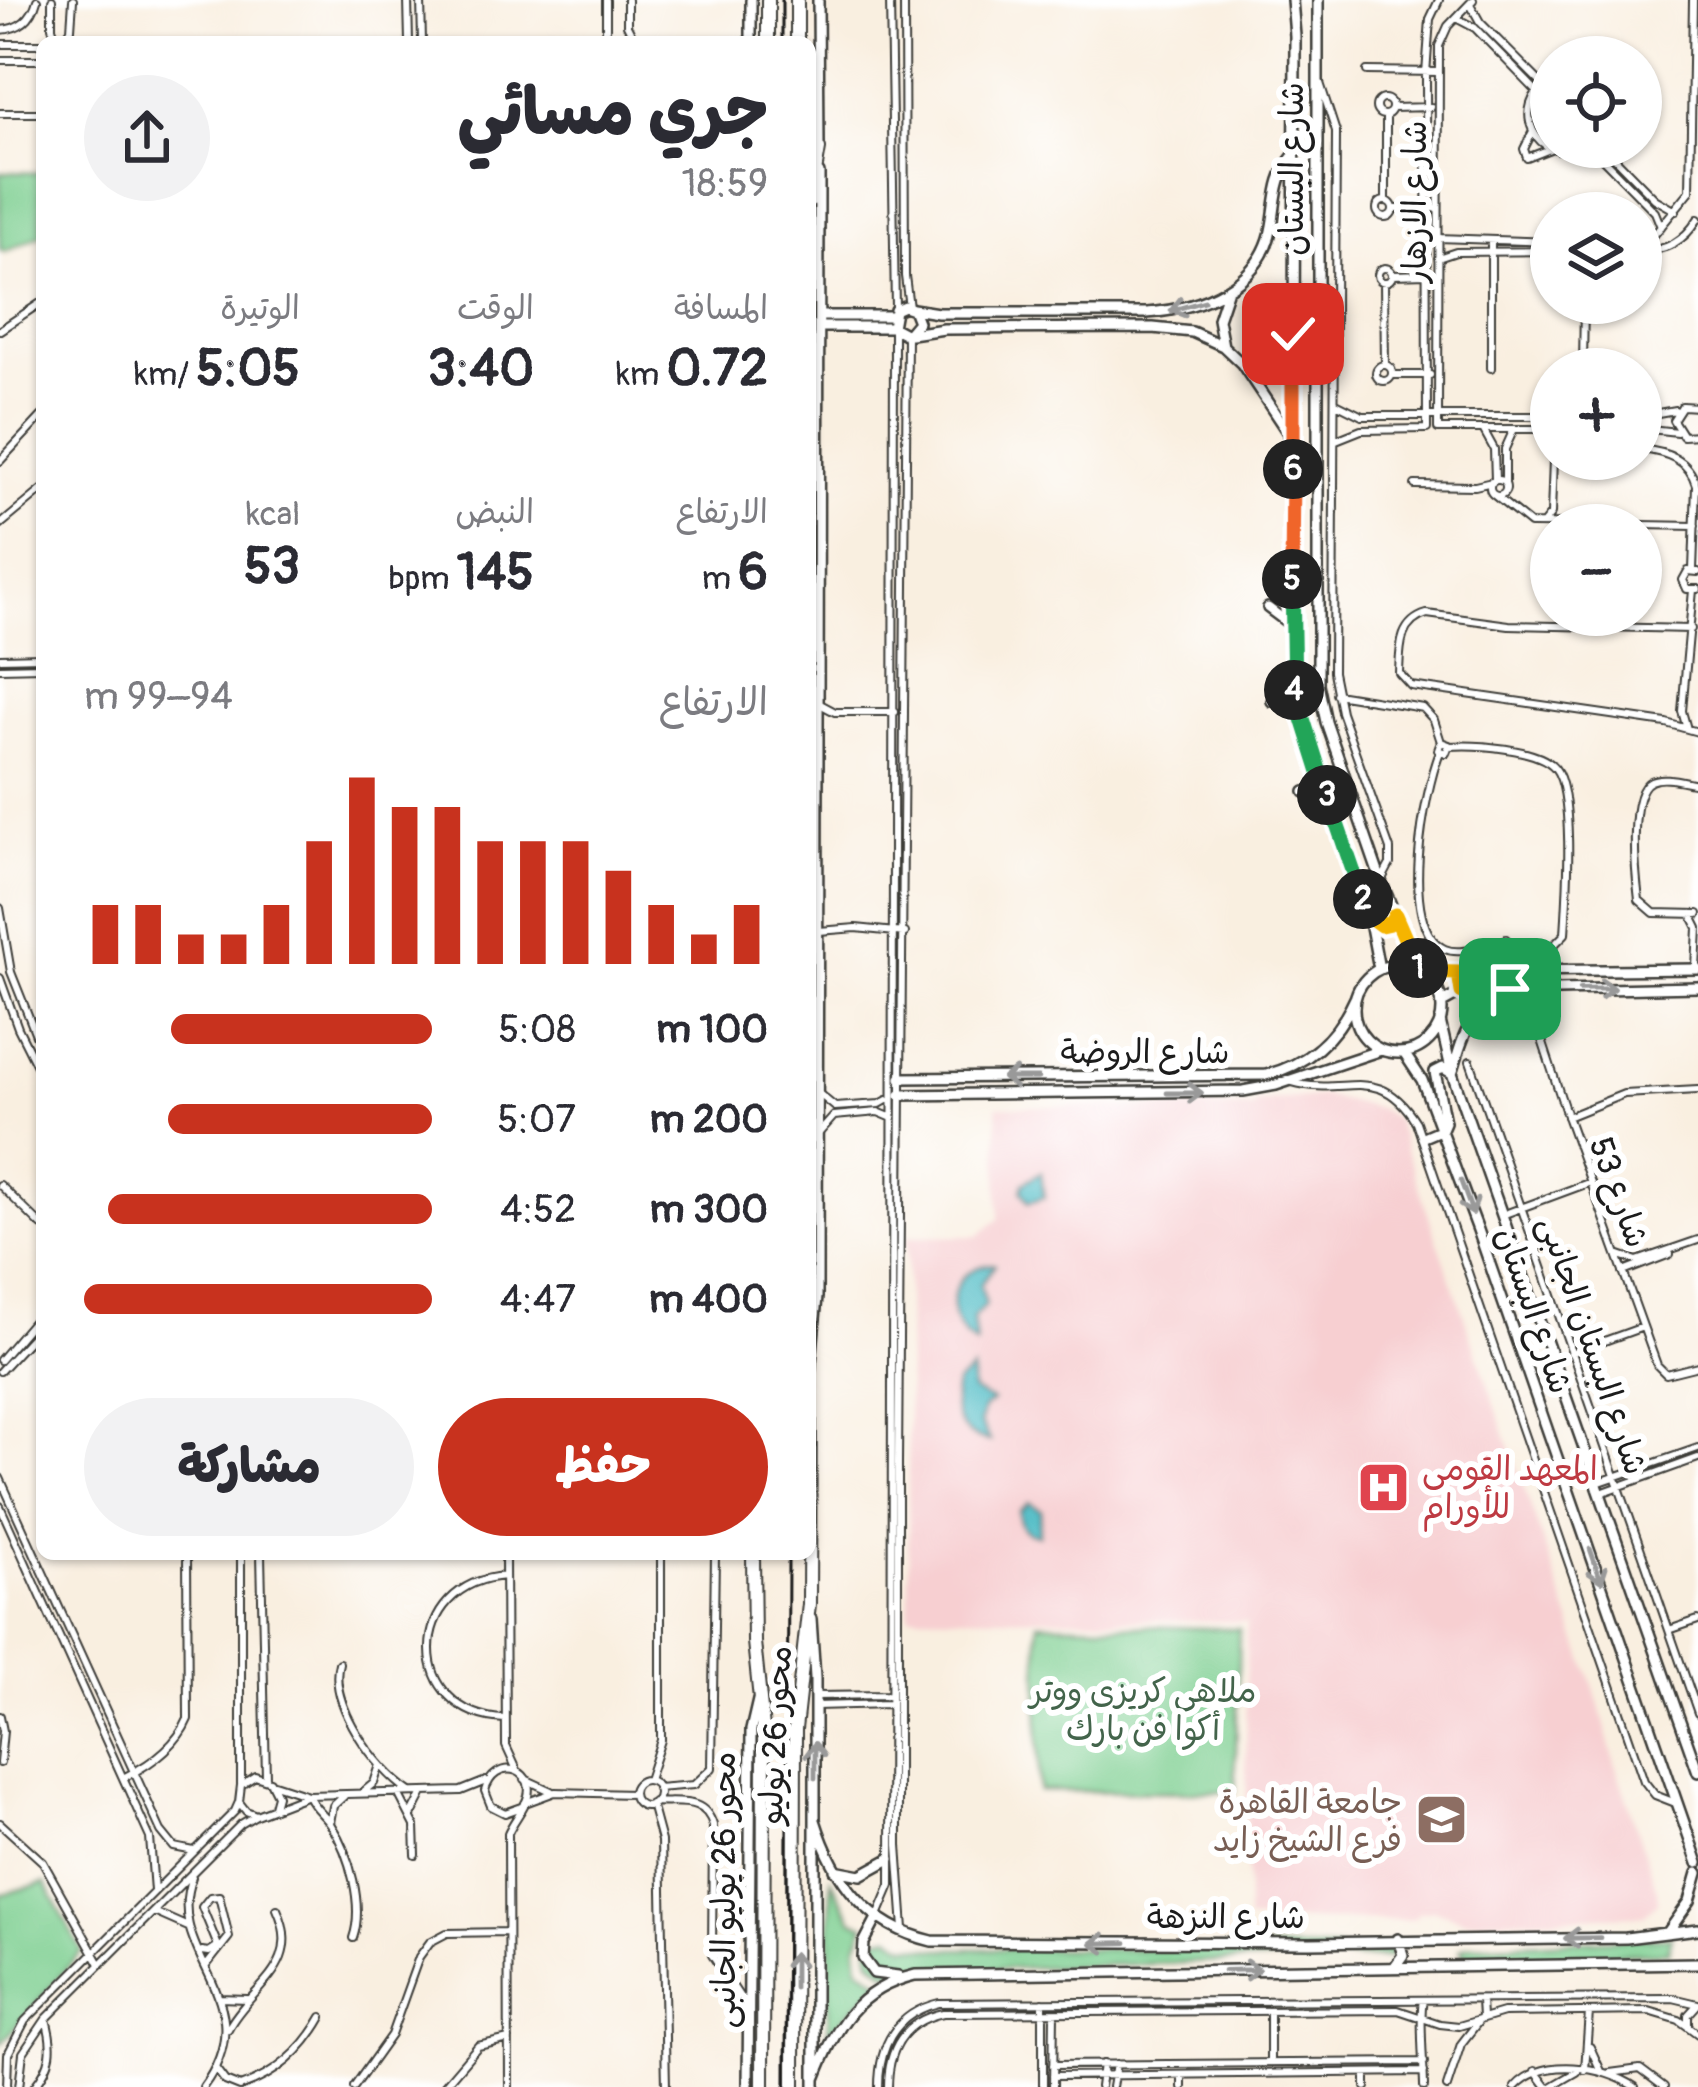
<!DOCTYPE html>
<html lang="ar">
<head>
<meta charset="utf-8">
<style>
  body { margin:0; font-family:Pangolin,"Playpen Sans Arabic",sans-serif; background:#f2f2f3; color:#2b2b33; direction:rtl; height:100vh; display:flex; flex-direction:column; font-size:45px; white-space:nowrap }
  * { box-sizing:border-box; margin:0 }
  p { font-size:39px; color:#7c7c81 }
  .icon { flex:none; width:66px; height:66px; fill:none; stroke:currentColor; stroke-width:2; stroke-linecap:round; stroke-linejoin:round }
  .map { position:relative; flex:1; overflow:hidden; direction:ltr }
  .sheet { position:absolute; left:36px; top:36px; width:780px; height:1524px; display:flex; flex-direction:column; background:#fff; border-radius:18px; box-shadow:0 3px 9px #0004; direction:rtl }
  .sheet>* { flex:none }
  .tools { position:absolute; left:1530px; top:36px; display:grid; gap:24px }
  .tools a { display:grid; place-items:center; width:132px; height:132px; border-radius:50%; background:#fff; box-shadow:0 3px 9px #0004; font-size:60px }
  .pin { position:absolute; display:grid; place-items:center; width:102px; height:102px; color:#fff; margin:-51px; border-radius:24px; box-shadow:0 6px 18px #0006 }
  .km { position:absolute; width:60px; height:60px; margin:-30px; border-radius:50%; background:#222; color:#fff; font-size:33px; line-height:60px; text-align:center }
  .round { display:grid; place-items:center; flex:none; width:126px; height:126px; border-radius:63px; background:#f2f2f3 }
  .headline { display:flex; align-items:center; justify-content:space-between; height:204px; padding:0 48px }
  h1 { font-size:66px; font-weight:800; line-height:90px }
  .stats { display:grid; grid-template-columns:repeat(3,1fr); gap:18px; height:204px; padding:12px 48px }
  .stats div { display:grid; align-content:center }
  .stats b { font-size:51px; font-weight:800 }
  .stats small { font-size:33px; font-weight:400 }
  .stats p { font-size:33px }
  .chart { height:336px; padding:24px 48px }
  .chart p { display:flex; justify-content:space-between }
  .chart svg { width:100%; height:216px; margin-top:12px; stroke:#c8321e; stroke-width:6 }
  .primary-button { display:flex; gap:24px; margin-top:auto; padding:24px 48px }
  .primary-button a { flex:1; height:138px; border-radius:72px; background:#c8321e; color:#fff; font-size:48px; font-weight:800; line-height:138px; text-align:center }
  .primary-button a+a { background:#f2f2f3; color:#2b2b33 }
  ul { padding:0 48px; list-style:none; font-size:39px }
  li { display:grid; grid-template-columns:192px 144px 1fr; align-items:center; height:90px }
  li i { height:30px; border-radius:15px; background:#c8321e }
  .map>svg:first-child { display:block }
  .built { fill:#f7cfd1 }
  .green { fill:#7ecf91; stroke:#4d7656; stroke-width:3 }
  .water { fill:#4dbbc5; stroke:#346c70; stroke-width:3 }
  .lines { fill:none; stroke-linecap:round; stroke-linejoin:round }
  .street-casing { stroke:#3d3c39; stroke-width:10 }
  .secondary-casing { stroke:#3d3c39; stroke-width:14 }
  .highway-casing { stroke:#3d3c39; stroke-width:16 }
  .street { stroke:#fff; stroke-width:6 }
  .secondary { stroke:#fff; stroke-width:9 }
  .highway { stroke:#fff; stroke-width:12 }
  .rail { stroke:#1c1c1c; stroke-width:3 }
  .oneway { stroke:#999 }
  .split-1-casing { stroke:#fff; stroke-width:24 }
  .split-2-casing { stroke:#fff; stroke-width:24 }
  .split-3-casing { stroke:#fff; stroke-width:24 }
  .split-4-casing { stroke:#fff; stroke-width:24 }
  .split-5-casing { stroke:#fff; stroke-width:24 }
  .split-6-casing { stroke:#fff; stroke-width:24 }
  .split-7-casing { stroke:#fff; stroke-width:24 }
  .split-8-casing { stroke:#fff; stroke-width:24 }
  .split-1 { stroke:#f5b400; stroke-width:15 }
  .split-2 { stroke:#f5b400; stroke-width:15 }
  .split-3 { stroke:#22a559; stroke-width:15 }
  .split-4 { stroke:#22a559; stroke-width:15 }
  .split-5 { stroke:#22a559; stroke-width:15 }
  .split-6 { stroke:#f0652b; stroke-width:15 }
  .split-7 { stroke:#f0652b; stroke-width:15 }
  .split-8 { stroke:#f5b400; stroke-width:15 }
  .labels { text-anchor:middle; stroke-width:12; stroke-linejoin:round; paint-order:stroke }
  .street-label { font-size:33px; fill:#1c1c1c; stroke:#fff }
  .health-label { font-size:33px; fill:#be3a42; stroke:#fff; text-anchor:start }
  .park-label { font-size:33px; fill:#43644b; stroke:#fff }
  .education-label { font-size:33px; fill:#785e54; stroke:#fff; text-anchor:end }
</style>
</head>
<body>
<div class="map">
<svg width="1698" height="2087" viewBox="0 0 1698 2087">
  <rect width="100%" height="100%" fill="#fff"/>
  <filter id="ink" filterUnits="userSpaceOnUse"><feTurbulence type="fractalNoise" baseFrequency=".00833" numOctaves="2"/><feDisplacementMap in="SourceGraphic" scale="24" xChannelSelector="R" yChannelSelector="G"/><feConvolveMatrix kernelMatrix="1 2 1 2 8 2 1 2 1" color-interpolation-filters="sRGB"/></filter>
  <filter id="wash" filterUnits="userSpaceOnUse"><feTurbulence type="fractalNoise" baseFrequency=".004" numOctaves="4" result="noise"/><feDisplacementMap in="SourceGraphic" scale="48" xChannelSelector="R" yChannelSelector="G"/><feGaussianBlur stdDeviation="2.7" result="paint"/><feColorMatrix in="noise" values="0 0 0 0 0 0 0 0 0 0 0 0 0 0 0 0 0 1.4 0 .05"/><feComposite in="paint" operator="in"/></filter>
  <g filter="url(#wash)">
    <rect width="100%" height="100%" fill="#f9efe0"/>
    <path class="built" d="M1323,1096L1378,1108L1395,1119L1599,1702L1616,1767L1657,1890L1658,1901L1643,1915L1465,1920L1434,1910L1417,1913V1917L1408,1920L1247,1921L1246,1622L909,1615L907,1237L978,1236L999,1219L997,1106L1252,1108L1257,1103Z"/>
    <path class="green" d="M0,172L42,173V234L5,252L0,250Z
      M1038,1623L1239,1629L1235,1792L1039,1791Z
      M831,1880L852,1919L865,1925L857,1945L859,1967L881,1981L828,2033Z
      M45,1883L82,1951L0,2045V1895Z
      M891,1935L904,1945L938,1949H1391V1957L886,1972L871,1960L869,1948L878,1938Z
      M1671,1937L1669,1952L1466,1958L1460,1949L1469,1945Z"/>
    <path class="water" d="M1041,1172L1044,1197L1029,1202L1022,1191L1024,1183Z
      M992,1264L995,1265L980,1285L986,1304L973,1318L976,1345C939,1321 947,1268 992,1264Z
      M972,1370V1391L992,1401L983,1409L980,1423L990,1441C959,1437 949,1414 956,1384Z
      M1029,1503L1041,1510L1038,1535C1023,1534 1018,1524 1019,1511Z"/>
  </g>
  <g filter="url(#ink)">
    <g class="lines">
      <defs>
        <path id="street" d="M52,0V27L57,42
          M408,0L409,42
          M421,0L422,42
          M627,0V25L634,39
          M890,0L895,308
          M904,0L905,276L909,307
          M1470,4L1480,22L1551,93
          M1456,18L1475,28L1551,106
          M0,30C20,29 32,19 37,0
          M62,42L71,29L73,0
          M588,42L617,38L694,42
          M601,42L606,29V0
          M0,44H42
          M0,60H42
          M1367,71L1438,72
          M1551,80C1507,106 1536,166 1583,147
          M1320,83L1336,132L1333,672L1341,712L1390,849V864L1381,881
          M1376 107a8 8 0 1 1 16 0a8 8 0 1 1-16 0Z
          M1392,108L1431,107
          M0,113H42
          M1386,115V201
          M1532,133L1524,149L1527,158L1550,149
          M1591,147L1655,212L1661,227
          M1604,147L1655,199L1676,211
          M1377 209a8 8 0 1 1 16 0a8 8 0 1 1-16 0Z
          M1394,209L1438,208
          M1438,238L1551,242
          M1641,241L1654,235L1690,191L1693,0
          M1641,251C1667,251 1684,241 1698,219
          M1438,258L1456,252L1551,251
          M1378 275a7 7 0 1 1 14 0a7 7 0 1 1-14 0Z
          M1392,275L1427,274
          M1384,282L1385,365
          M0,330L42,302
          M1376 373a8 8 0 1 1 16 0a8 8 0 1 1-16 0Z
          M1583,366L1584,303
          M1491,368V242
          M1392,375H1430
          M1336,403L1362,416H1551
          M1698,407L1682,406L1673,420L1683,436L1698,435
          M1641,416L1675,410
          M1641,428L1677,432
          M1427,429L1426,74L1430,19L1439,0
          M1438,429L1439,46L1448,26L1473,0
          M1439,429H1551
          M1483,429L1494,449L1495,480
          M1336,440L1361,430L1426,429
          M1641,449C1666,452 1689,459 1696,485L1693,570
          M0,461L42,416
          M1490 488a8 8 0 1 1 16 0a8 8 0 1 1-16 0Z
          M1505,483V449L1514,429
          M1415,485L1475,486L1492,482
          M1494,495L1530,524L1635,525
          M1543,524L1551,514L1553,459
          M0,525L42,490
          M1641,525L1695,526
          M1698,572L1688,571L1683,580L1687,589H1698
          M1691,629L1509,625L1427,614C1399,622 1400,648 1399,673L1411,686L1666,723L1698,732
          M0,658L42,657
          M0,668L42,667
          M1336,694L1423,708L1434,720L1441,742
          M820,704L835,712H895
          M1687,729L1682,711L1693,590
          M1441,742L1449,745L1446,753L1438,750Z
          M1449,746C1474,744 1539,748 1555,768C1575,793 1567,900 1565,934L1551,948L1511,944
          M1440,752C1425,789 1397,929 1445,949C1461,956 1483,945 1501,945
          M1698,784C1684,782 1664,775 1651,781C1627,792 1636,876 1639,900L1654,913L1698,914
          M0,908L11,972L42,1050
          M1691,914L1698,928L1696,968
          M819,931L856,928L905,933
          M1506,939L1511,945L1504,949L1501,944Z
          M1459,973C1478,954 1525,952 1546,968
          M0,978L18,1028L42,1076
          M1532,992L1538,1028L1568,1119L1657,1365L1666,1374L1698,1366
          M1470,1061L1698,1713
          M1292,1082C1345,1098 1378,1061 1416,1122L1644,1781L1655,1795L1678,1804
          M818,1093L835,1107L880,1104L887,1100
          M1567,1117L1624,1094L1698,1090
          M819,1133L834,1116L878,1112L890,1117
          M0,1185L42,1226
          M1502,1215L1591,1182
          M1617,1254L1637,1261L1698,1240
          M1623,1272L1670,1254
          M1571,1353L1643,1327
          M0,1360L42,1311
          M0,1371L42,1326
          M0,1478L161,1831L174,1847L194,1851
          M1597,1483L1698,1448
          M1601,1493L1698,1458
          M0,1506L150,1838L154,1891
          M241,1554V1784
          M261,1554L266,1778
          M505,1554L506,1746L517,1770
          M505,1576C405,1583 405,1715 505,1719
          M1669,1630L1698,1620
          M339,1663C328,1704 376,1769 409,1791
          M815,1696L890,1695
          M815,1706L890,1704
          M0,1716L3,1731L0,1763
          M125,1777C151,1764 177,1745 188,1719L187,1554
          M525,1779L551,1791
          M648,1780L661,1740V1554
          M633 1793a13 13 0 1 1 26 0a13 13 0 1 1-26 0Z
          M274,1784L308,1795C314,1809 324,1814 331,1825C350,1854 364,1906 353,1938
          M657,1788L694,1785L712,1768L715,1554
          M363,1792L374,1783L380,1765
          M398,1793L415,1826L416,1855
          M654,1802C679,1804 704,1796 713,1825L712,1955L747,2008
          M525,1803L555,1792L633,1794
          M651,1804L661,1841L666,2087
          M274,1806L277,1795L270,1781L255,1776L241,1785L239,1802L246,1811L256,1815L308,1795L461,1791L486,1781
          M411,1816L423,1793
          M0,1823L43,1862L100,1964
          M330,1823L333,1806L344,1796
          M192,1877C162,1955 268,1999 203,2087
          M154,1912L188,1927
          M877,1918L891,1885L894,330
          M904,1929L898,1845V1463L907,335
          M202,1951L209,1952L218,1946L202,1907L210,1897L219,1896L229,1937L206,1966
          M219,1998L247,1999
          M1423,2001C1419,2012 1424,2070 1424,2087
          M1043,2002V2087
          M228,2029C251,1985 304,1968 277,1909
          M1590,2047L1601,2071
          M1270,2062V2011
          M1053,2065L1424,2062
          M216,2069L225,2081L240,2087
          M1585,2070L1589,2012
          M1535,2071L1547,2087
          M1366,2073V2087
          M1610,2073L1640,2069L1664,2087
          M1053,2076L1424,2072
          M7,2087L8,2054L25,2021L235,1811L239,1802
          M19,2087L23,2053L46,2019L241,1824L256,1815
          M34,2087C53,2064 54,2047 46,2019
          M240,2087C277,2074 303,2051 322,2017
          M354,2087L391,2035L419,1957L430,1942L447,1933L508,1932
          M443,2087L478,2046L509,2039
          M509,2087L508,1833C513,1821 525,1808 528,1796C535,1767 494,1757 485,1791L491,1806L505,1813L522,1807
          M879,2087C879,2045 896,2013 939,2003L1673,1998L1698,2004L1688,2015V2026
          M888,2087C888,2049 904,2021 943,2013L1398,2010L1440,2024L1459,2026L1503,2013L1649,2011L1679,2020L1698,2034
          M1053,2087L1054,2013
          M1100,2087L1103,2064
          M1112,2087L1116,2064
          M1182,2087V2075
          M1447,2087L1461,2044L1482,2017L1481,2001
          M1515,2087C1543,2056 1604,2066 1635,2087
          M1551,2087L1577,2072"/>
        <path id="secondary" d="M751,0V42
          M818,0L819,150
          M1292,0L1295,36L1293,683L1301,720L1369,916L1379,969
          M1318,0V684L1326,722L1381,881L1418,970
          M913,309L938,313H1147C1200,309 1262,285 1272,226C1277,199 1275,177 1294,155
          M819,316H892
          M819,327H892L907,335L918,322L913,309L904,306L895,310L892,327
          M911,334L944,329L1153,328L1192,332L1223,346L1242,364L1292,439
          M1223,346L1218,319L1228,289
          M1268,608L1292,626
          M1272,701L1295,696
          M1305,792L1325,789
          M1369,916L1385,925L1395,915
          M1354 1009a44 44 0 1 1 88 0a44 44 0 1 1-88 0Z
          M1422,972L1698,969
          M1442,1003L1462,992L1698,987
          M1440,1021L1452,1073L1698,1772
          M1404,1053L1422,1080L1478,1230L1698,1863
          M901,1078L1266,1075C1309,1064 1337,1038 1355,998
          M900,1095L1243,1091L1276,1085L1381,1050
          M1423,1137L1442,1129L1445,1122L1435,1072L1443,1068L1452,1073C1457,1059 1461,1039 1469,1027C1481,1011 1510,1008 1526,989
          M810,1373L817,1297L819,173
          M811,1619L815,1678V2087
          M815,1820C834,1881 868,1926 932,1941L1310,1943L1626,1938L1698,1929
          M835,1870L861,1875L890,1859
          M877,1918L864,1943L863,1958L874,1973L898,1976
          M1668,1932L1690,1901L1698,1873
          M1395,1966L1403,1955L1398,1939
          M815,2079C835,2027 857,1989 915,1975L1698,1963
          M748,2087L751,1730L758,1700"/>
        <path id="highway" d="M797,0V42
          M768,42V0
          M810,201L819,149
          M753,1554L754,1642L764,1738L763,2087
          M794,2087L795,1729L809,1604L810,1386"/>
      </defs>
      <use href="#street" class="street-casing"/>
      <use href="#secondary" class="secondary-casing"/>
      <use href="#highway" class="highway-casing"/>
      <use href="#street" class="street"/>
      <use href="#secondary" class="secondary"/>
      <use href="#highway" class="highway"/>
      <path class="rail" d="M782,0V42
        M786,2087L788,1554"/>
    </g>
    <defs><path id="oneway-shaft" d="M-6 0H5M1.5-3L5.5 0L1.5 3" fill="none" stroke-width="1.6" stroke-linecap="round" stroke-linejoin="round" transform="scale(3)"/></defs>
    <g class="oneway">
      <use href="#oneway-shaft" transform="translate(1187 306) rotate(164)"/>
      <use href="#oneway-shaft" transform="translate(1597 989) rotate(-1)"/>
      <use href="#oneway-shaft" transform="translate(1020 1078) rotate(-180)"/>
      <use href="#oneway-shaft" transform="translate(1185 1093)"/>
      <use href="#oneway-shaft" transform="translate(1467 1198) rotate(70)"/>
      <use href="#oneway-shaft" transform="translate(1596 1566) rotate(71)"/>
      <use href="#oneway-shaft" transform="translate(815 1760) rotate(-90)"/>
      <use href="#oneway-shaft" transform="translate(1582 1938) rotate(179)"/>
      <use href="#oneway-shaft" transform="translate(1108 1943) rotate(179)"/>
      <use href="#oneway-shaft" transform="translate(794 1970) rotate(-90)"/>
      <use href="#oneway-shaft" transform="translate(1242 1970) rotate(-1)"/>
    </g>
  </g>
  <g class="lines" filter="url(#ink)">
    <defs>
      <path id="split-1" d="M1418,968L1422,972L1459,973L1462,992L1510,989"/>
      <path id="split-2" d="M1363,899L1369,916L1381,925L1390,923L1395,915L1418,968"/>
      <path id="split-3" d="M1327,795L1363,899"/>
      <path id="split-4" d="M1294,690L1327,795"/>
      <path id="split-5" d="M1292,579L1294,690"/>
      <path id="split-6" d="M1292,579L1293,469"/>
      <path id="split-7" d="M1293,469V359"/>
      <path id="split-8" d="M1293,359V334"/>
    </defs>
    <use href="#split-1" class="split-1-casing"/>
    <use href="#split-2" class="split-2-casing"/>
    <use href="#split-3" class="split-3-casing"/>
    <use href="#split-4" class="split-4-casing"/>
    <use href="#split-5" class="split-5-casing"/>
    <use href="#split-6" class="split-6-casing"/>
    <use href="#split-7" class="split-7-casing"/>
    <use href="#split-8" class="split-8-casing"/>
    <use href="#split-1" class="split-1"/>
    <use href="#split-2" class="split-2"/>
    <use href="#split-3" class="split-3"/>
    <use href="#split-4" class="split-4"/>
    <use href="#split-5" class="split-5"/>
    <use href="#split-6" class="split-6"/>
    <use href="#split-7" class="split-7"/>
    <use href="#split-8" class="split-8"/>
  </g>
  <defs>
    <symbol id="hospital-square" viewBox="-11 -11 22 22"><rect x="-9" y="-9" width="18" height="18" rx="4" fill="#e0444e" stroke="#fff"/><path d="M-5-5h3v3.5h4V-5h3V5h-3V1.5h-4V5h-3Z" fill="#fff"/></symbol>
    <symbol id="university-square" viewBox="-11 -11 22 22"><rect x="-9" y="-9" width="18" height="18" rx="4" fill="#8d6e63" stroke="#fff"/><path d="M0-5L7-2L0 1L-7-2ZM-4 1L0 2.5L4 1V4Q0 6-4 4Z" fill="#fff"/></symbol>
  </defs>
  <g fill-rule="evenodd">
    <use href="#hospital-square" x="1354" y="1458" width="59" height="59"/>
    <use href="#university-square" x="1412" y="1790" width="59" height="59"/>
  </g>
  <g class="labels">
    <g class="street-label">
      <text transform="translate(1291 169) rotate(-90)" y="12">شارع البستان</text>
      <text transform="translate(1414 202) rotate(-90)" y="12">شارع الازهار</text>
      <text x="1145" y="1063">شارع الروضة</text>
      <text transform="translate(1620 1192) rotate(70)" y="12">شارع 53</text>
      <text transform="translate(1535 1310) rotate(71)" y="12">شارع البستان</text>
      <text transform="translate(1594 1345) rotate(71)" y="12">شارع البستان الجانبى</text>
      <text transform="translate(774 1735) rotate(-87)" y="12">محور 26 يوليو</text>
      <text transform="translate(723 1890) rotate(-90)" y="12">محور 26 يوليو الجانبى</text>
      <text x="1226" y="1928">شارع النزهة</text>
    </g>
    <g class="health-label">
      <text x="1422" y="1480">المعهد القومى<tspan x="1422" dy="38">للأورام</tspan></text>
    </g>
    <g class="park-label">
      <text x="1143" y="1702">ملاهى كريزى ووتر<tspan x="1143" dy="38">أكوا فن بارك</tspan></text>
    </g>
    <g class="education-label">
      <text x="1402" y="1813">جامعة القاهرة<tspan x="1402" dy="38">فرع الشيخ زايد</tspan></text>
    </g>
  </g>
</svg>
<div class="tools">
<a><svg class="icon" aria-label="locate" viewBox="0 0 24 24"><circle cx="12" cy="12" r="6"/><path d="M12 2v4M12 18v4M2 12h4M18 12h4"/></svg></a>
<a><svg class="icon" aria-label="layers" viewBox="0 0 24 24"><path d="M12 4l9 5-9 5-9-5zM3 14l9 5 9-5"/></svg></a>
<a>+</a>
<a>−</a>
</div>
<div class="pin" style="left:1510px;top:989px;background:#1e9e55"><svg class="icon" aria-label="arrive" viewBox="0 0 24 24"><path d="M6 21V4h12l-3 4 3 4H6"/></svg></div>
<div class="pin" style="left:1293px;top:334px;background:#d93025"><svg class="icon" aria-label="check" viewBox="0 0 24 24"><path d="M5 12l5 5 9-10"/></svg></div>
<b class="km" style="left:1418px;top:968px">1</b>
<b class="km" style="left:1363px;top:899px">2</b>
<b class="km" style="left:1327px;top:795px">3</b>
<b class="km" style="left:1294px;top:690px">4</b>
<b class="km" style="left:1292px;top:579px">5</b>
<b class="km" style="left:1293px;top:469px">6</b>
<section class="sheet">
<div class="headline"><div><h1>جري مسائي</h1><p>18:59</p></div><a class="round"><svg class="icon" aria-label="share" viewBox="0 0 24 24"><path d="M12 15V3M7 8l5-5 5 5M5 13v7h14v-7"/></svg></a></div>
<div class="stats">
<div><p>المسافة</p><b>0.72<small> km</small></b></div>
<div><p>الوقت</p><b>3:40</b></div>
<div><p>الوتيرة</p><b>5:05<small> /km</small></b></div>
</div>
<div class="stats">
<div><p>الارتفاع</p><b>6<small> m</small></b></div>
<div><p>النبض</p><b>145<small> bpm</small></b></div>
<div><p>kcal</p><b>53</b></div>
</div>
<div class="chart"><p><span>الارتفاع</span>94–99 m</p>
<svg viewBox="0 0 160 44" preserveAspectRatio="none"><path d="M5 44V32M15 44V32M25 44V38M35 44V38M45 44V32M55 44V19M65 44V6M75 44V12M85 44V12M95 44V19M105 44V19M115 44V19M125 44V25M135 44V32M145 44V38M155 44V32"/></svg>
</div>
<ul>
<li><b>100 m</b>5:08<i style="width:75%"></i></li>
<li><b>200 m</b>5:07<i style="width:76%"></i></li>
<li><b>300 m</b>4:52<i style="width:93%"></i></li>
<li><b>400 m</b>4:47<i style="width:100%"></i></li>
</ul>
<div class="primary-button"><a>حفظ</a><a>مشاركة</a></div>
</section>
</div>
</body>
</html>
